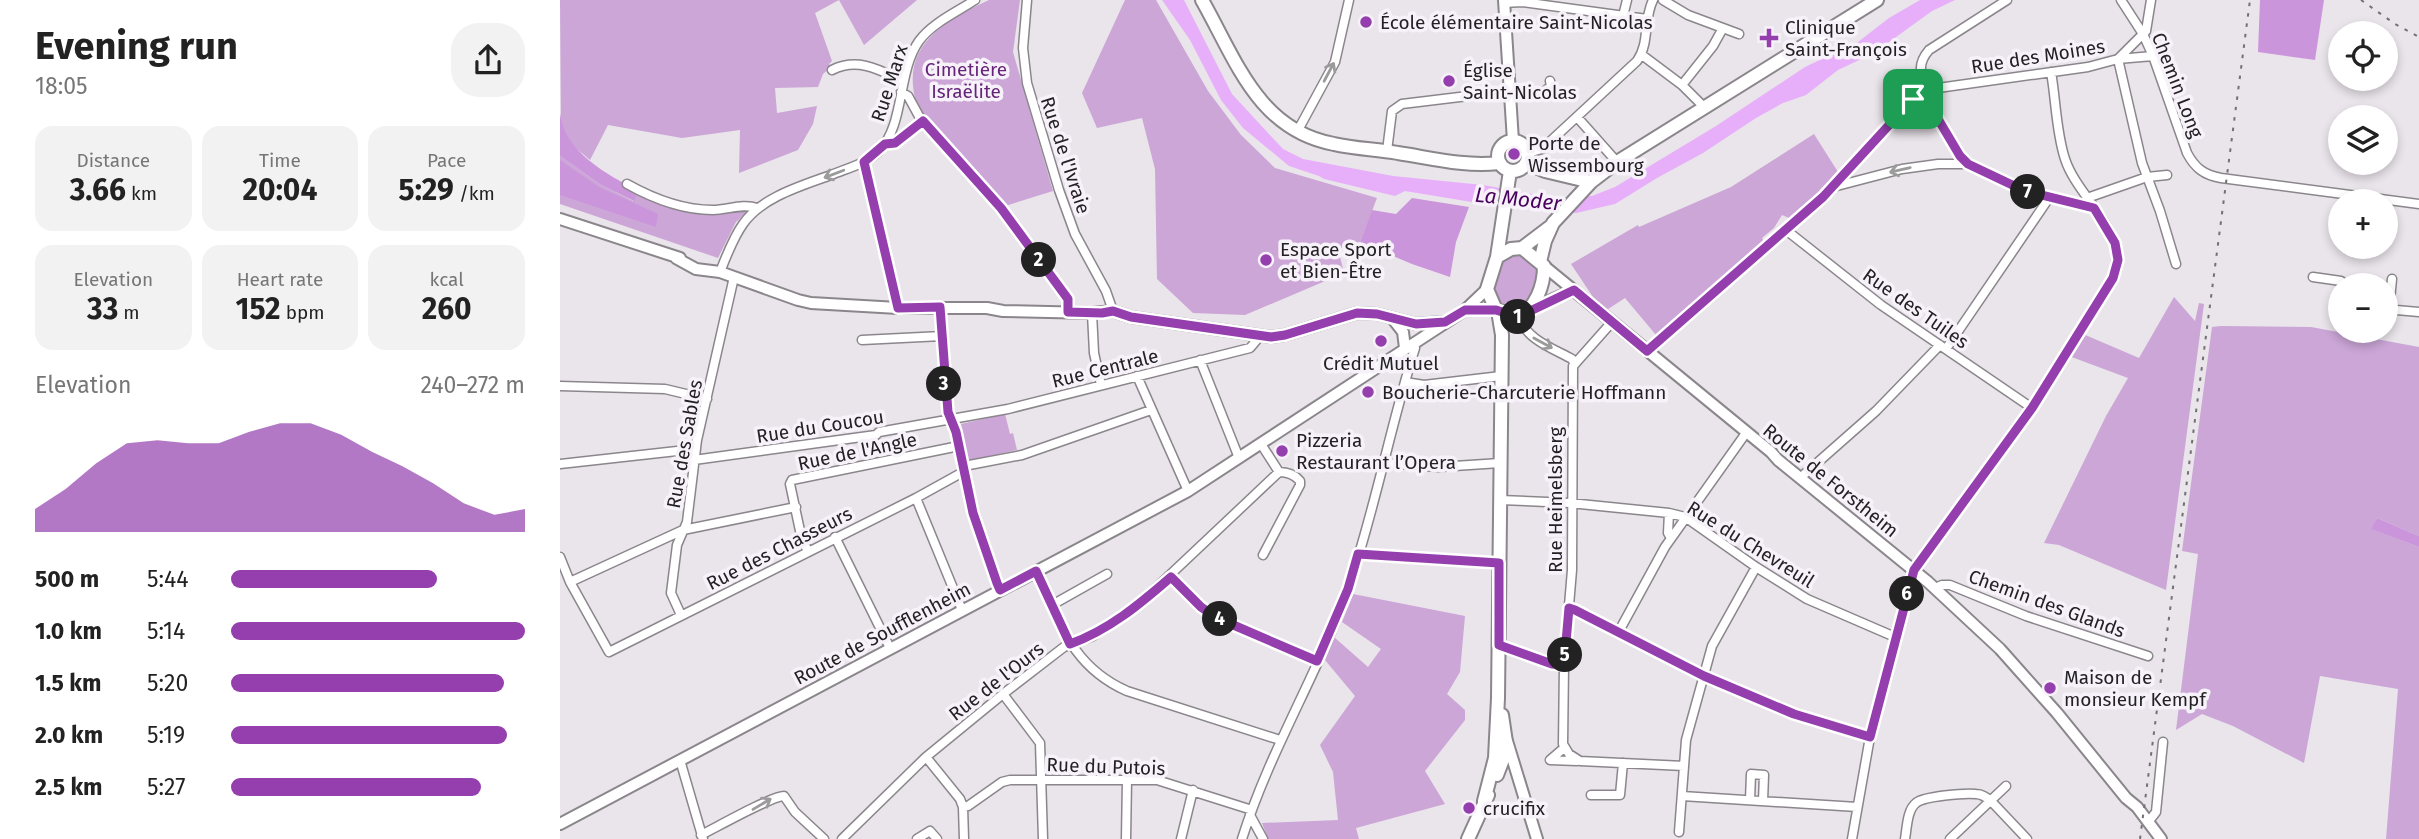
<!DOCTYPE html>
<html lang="en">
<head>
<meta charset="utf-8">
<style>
  body { margin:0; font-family:"Fira Sans",sans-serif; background:#f2f2f2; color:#222; height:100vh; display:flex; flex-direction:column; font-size:26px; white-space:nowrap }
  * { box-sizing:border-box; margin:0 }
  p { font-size:23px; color:#767676 }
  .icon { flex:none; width:38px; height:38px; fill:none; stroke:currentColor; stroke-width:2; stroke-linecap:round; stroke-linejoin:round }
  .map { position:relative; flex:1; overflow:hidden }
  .panel { display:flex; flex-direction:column; background:#fff; width:560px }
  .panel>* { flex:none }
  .buttons { position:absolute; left:1768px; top:21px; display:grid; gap:14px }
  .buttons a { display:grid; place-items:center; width:70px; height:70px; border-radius:50%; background:#fff; box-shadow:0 4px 10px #0003; font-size:35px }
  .pin { position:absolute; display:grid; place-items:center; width:60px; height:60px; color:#fff; margin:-30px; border-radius:14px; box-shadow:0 4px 10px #0006 }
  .km { position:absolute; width:35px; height:35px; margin:-18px; border-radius:50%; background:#222; color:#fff; font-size:19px; line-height:35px; text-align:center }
  .round { display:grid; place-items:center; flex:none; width:74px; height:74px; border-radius:28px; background:#f2f2f2 }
  .head { display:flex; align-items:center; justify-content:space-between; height:119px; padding:0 35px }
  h1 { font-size:38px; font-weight:700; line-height:52px }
  .metrics { display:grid; grid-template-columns:repeat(3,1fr); gap:10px; height:119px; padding:7px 35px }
  .metrics div { display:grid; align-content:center; border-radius:18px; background:#f2f2f2; text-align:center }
  .metrics b { font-size:30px; font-weight:700 }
  .metrics small { font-size:19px; font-weight:400 }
  .metrics p { font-size:19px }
  .chart { height:196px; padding:14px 35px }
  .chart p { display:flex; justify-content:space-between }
  .chart svg { width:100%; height:126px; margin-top:7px; fill:#943fad; opacity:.7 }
  ul { padding:0 35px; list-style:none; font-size:23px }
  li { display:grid; grid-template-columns:112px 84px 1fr; align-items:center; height:52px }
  li i { height:18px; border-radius:9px; background:#943fad }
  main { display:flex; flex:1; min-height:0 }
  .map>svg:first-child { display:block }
  .green { fill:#cba6d7 }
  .forest { fill:#cb95dc }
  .water { fill:#e7aff9 }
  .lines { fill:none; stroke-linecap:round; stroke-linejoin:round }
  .street-casing { stroke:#8b868c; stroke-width:11 }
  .secondary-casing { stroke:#8b868c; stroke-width:14 }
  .primary-casing { stroke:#8b868c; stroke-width:16 }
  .street { stroke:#fff; stroke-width:8 }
  .secondary { stroke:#fff; stroke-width:10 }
  .primary { stroke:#fff; stroke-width:12 }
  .rail { stroke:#737074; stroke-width:2; stroke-dasharray:3.5 7; stroke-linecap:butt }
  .oneway { stroke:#9c9b9c }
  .route-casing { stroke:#fff; stroke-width:14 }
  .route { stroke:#943fad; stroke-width:9 }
  .poi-dot { fill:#943fad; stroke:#f7f2f9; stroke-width:2.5 }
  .labels { text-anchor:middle; stroke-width:7; stroke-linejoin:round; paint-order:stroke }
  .poi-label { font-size:19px; fill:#232123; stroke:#f7f2f9; text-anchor:start }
  .street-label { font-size:19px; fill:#232123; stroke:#f7f2f9 }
  .park-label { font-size:19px; fill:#652479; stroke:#f7f2f9 }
  .water-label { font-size:21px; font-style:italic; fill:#49005c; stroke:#f7f2f9 }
</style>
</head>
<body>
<main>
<section class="panel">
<div class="head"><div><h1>Evening run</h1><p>18:05</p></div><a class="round"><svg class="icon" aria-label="share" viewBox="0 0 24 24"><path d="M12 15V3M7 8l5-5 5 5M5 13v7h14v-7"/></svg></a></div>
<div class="metrics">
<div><p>Distance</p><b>3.66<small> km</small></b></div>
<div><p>Time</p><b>20:04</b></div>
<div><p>Pace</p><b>5:29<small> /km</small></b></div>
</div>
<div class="metrics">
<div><p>Elevation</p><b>33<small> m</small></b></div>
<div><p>Heart rate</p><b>152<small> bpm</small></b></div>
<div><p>kcal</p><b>260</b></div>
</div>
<div class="chart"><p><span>Elevation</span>240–272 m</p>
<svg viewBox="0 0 160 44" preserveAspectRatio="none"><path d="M0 44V36L10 29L20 20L30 13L40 12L50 13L60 13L70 9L80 6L90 6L100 10L110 16L120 21L130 27L140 34L150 38L160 36V44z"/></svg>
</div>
<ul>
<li><b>500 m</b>5:44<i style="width:70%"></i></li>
<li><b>1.0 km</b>5:14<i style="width:100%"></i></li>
<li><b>1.5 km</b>5:20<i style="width:93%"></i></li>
<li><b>2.0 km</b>5:19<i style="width:94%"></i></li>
<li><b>2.5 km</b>5:27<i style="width:85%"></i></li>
</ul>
</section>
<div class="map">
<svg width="1859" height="839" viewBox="0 0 1859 839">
  <rect width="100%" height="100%" fill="#eae4eb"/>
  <path class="green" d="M0,0H279L255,13L272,61L269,64L271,67L263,74L258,87L215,88L217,113L257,106L253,124L238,150L179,173L180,130L122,138L48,125L30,160L11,144L1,126Z
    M279,0H357L304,45Z
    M429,0H460L453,52L493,191L445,206L359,110C336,50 380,22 429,0Z
    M565,0H596L648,91L681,135L715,168L817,198L800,242L778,249L784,273L685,315L633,313L597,279L595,169L582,118L537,128L522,93Z
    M1254,134L1278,172L1255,196L1229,218L1222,215L1214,228L1202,238L1204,242L1096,335L1065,298L1045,311L1039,306L1011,264L1078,225L1079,227L1171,187Z
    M0,156L41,185L73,201L78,191L148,213L189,210L176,222L158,258L0,204Z
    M953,256C966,255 975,262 978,274C975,296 961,320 938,302L933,290C937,276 938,261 953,256Z
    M1614,297L1635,321L1639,303L1644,304L1606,590L1499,545L1484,543L1546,416L1568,378L1509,356L1523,334L1579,358Z
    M1661,326L1751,327L1859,347V536L1817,518L1812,529L1859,547V839H1826L1838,689L1760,676L1744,763L1673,726L1642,714L1616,730L1638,554L1622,551L1652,327Z
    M445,414L450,434L453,433L457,450L408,461L401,424Z
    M793,594L905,616L900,672L887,694L905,710V720L865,771L885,804L796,828L799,839H708L702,823L778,820L773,772L760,745L795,696L765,660L774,637L808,667L821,649L782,622Z"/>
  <path class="forest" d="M1700,0H1764L1755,60L1698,52Z
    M0,113C4,152 47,174 78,191L74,201L41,185L0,156Z
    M0,160L39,187L98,214L96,227L0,195Z
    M852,198L909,207L896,242L890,277L852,264L800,242L812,210L836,214Z
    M1817,518L1859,536V547L1811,529Z"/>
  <path class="water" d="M602,0H624L672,94L723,149L743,159L833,176L923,185L973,194L1004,197L1032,196L1055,187L1156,126L1245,67L1298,42L1329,18L1360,0H1395L1372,11L1314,53L1278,70L1246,95L1223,103L1196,118L1143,153L1097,178L1055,204L1016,213L930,205L845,191L835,196L764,179L759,176L729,166L683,128L661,100L630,40Z"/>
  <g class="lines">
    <defs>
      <path id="street" d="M467,0L463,48L467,83L499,190L515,234L546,291L553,311
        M1103,0L1128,15L1179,34
        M1561,0L1583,34L1593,56L1627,153C1635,168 1644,175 1661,178L1859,204
        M1591,0L1586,31L1558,59L1593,56
        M944,3L962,2L1087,19
        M1063,16L1067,0
        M1082,55L1122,85L1144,107
        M272,70C298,57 320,70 343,81
        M1122,85L1153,46L1163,28
        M1371,89C1359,75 1357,64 1369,50L1447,0
        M341,92L348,96L360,118L441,208L508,299V312
        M1362,92L1400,156L1408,164L1465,191L1534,208
        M950,96L984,92L991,86L990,81
        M1017,117L1057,162
        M737,132L775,62L789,0
        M325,144L335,143L363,121
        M827,151L832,111L842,104L949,91
        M968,153L982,149L1077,61C1090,43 1083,20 1093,0
        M304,162L338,308
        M67,184C92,198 123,210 153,210C167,210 183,203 197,208
        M1273,187L1342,169L1378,164H1408
        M1527,198L1587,177L1607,175
        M1226,230L1321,305L1472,408
        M160,272C166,257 173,238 183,224C202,197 241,186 271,175C288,168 306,164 319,151C345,125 337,72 359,41C372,23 397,12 415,0
        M1753,277L1781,281L1785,285
        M380,307L388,412L396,432L413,513L440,590
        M1825,309L1859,312
        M1829,310L1832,279
        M532,313L534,353L541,385
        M958,316C967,340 992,348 1012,359L1015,364
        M302,340L382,336
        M1386,349L1489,198
        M1087,351L1263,197L1353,99L1362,92L1371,89L1528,67L1558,59L1582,163L1600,211L1616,264
        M640,360L679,458
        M577,376L628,491
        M845,382L864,385L941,376
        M0,386L105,389L147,399
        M134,460L316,435L319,432L448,409L682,350L690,348L701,335
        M824,463L879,467L940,463
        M0,464L135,449
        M404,466L462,455L591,410
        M1240,478L1316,411L1380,345
        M356,498L402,610
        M940,500L1010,503L1109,513L1125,517L1196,567L1247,599L1335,637
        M1109,513L1108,533L1111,538
        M275,537L330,648
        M248,551L242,540L230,484L232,480L399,446
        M798,554L939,563
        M703,555L740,485V481C735,475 727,472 719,472
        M0,557L10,582L49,652L356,498L403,472
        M476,571C500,622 511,666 567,691L720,740
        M611,577L641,607L657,618L757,661
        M10,582L123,530L236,507
        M1375,588L1382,585H1390L1466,616L1588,656
        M492,605L547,574
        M1009,608L1144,676L1234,714L1310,737
        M121,615L111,593L117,545L127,522L137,440L174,277
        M1058,633L1105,547L1186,433
        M938,645L992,664L1004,665L1012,570L1013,366L1052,322
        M1004,665L1003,744L1009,754L1020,761L1124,766
        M443,694L480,743L483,839
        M1004,748L990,760L1017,761
        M366,757L400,799L403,807L404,839
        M120,760L143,839
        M1031,795H1060L1063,763
        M1122,796L1297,807
        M1190,800L1191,774L1204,775L1203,801
        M403,807L408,806L442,782L450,780H597L692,810
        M690,815L703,839
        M1589,821L1596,812L1603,742
        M1119,832L1126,740L1152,646L1196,567
        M141,835C157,827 212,796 224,796L235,812L264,839
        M282,839L366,757L443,694L504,647L533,636L578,605L719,472L701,444
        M357,839L370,831L377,839
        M566,839L567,780
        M621,839L633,790
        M682,839C709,752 758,674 788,589C815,510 830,427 855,348L853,343
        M1292,839L1310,737L1354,570L1472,408L1549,285C1577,236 1519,202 1505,159C1496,132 1496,100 1491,72
        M1345,839C1347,828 1347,810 1356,803C1364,796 1405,793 1416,794C1422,794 1426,797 1431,801L1467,839
        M1390,839L1446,786"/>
      <path id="secondary" d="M944,0L953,141
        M0,219L120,258
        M116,258L136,269L160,272L238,300L251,303L338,308H427L443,311L532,313L553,311L571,317L711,337L725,335L797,313L817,314L856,324L882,322
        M984,266L1211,452L1218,460L1368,582L1440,649L1497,713L1566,798L1577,807L1601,839
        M971,309L1014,290
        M905,310H936
        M832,318L843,332L845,348
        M947,741L977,839
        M0,824L628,491L905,310L927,289"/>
      <path id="primary" d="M642,0C676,60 698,130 774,144C795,149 817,149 838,153C871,158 905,167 939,163
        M938 156a15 15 0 1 1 30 0a15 15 0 1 1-30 0Z
        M967,163L985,171L1031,182
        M962,248L991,226
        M937,257L951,249L962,248L984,266C984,285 976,309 958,316L936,310L927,289L937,257L950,171
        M980,262L985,241L993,223L1031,182L1057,162L1317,0
        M937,775L947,749L942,715
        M924,801L935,758L938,698L942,335L938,311
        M908,839L928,795"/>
    </defs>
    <use href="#street" class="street-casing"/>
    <use href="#secondary" class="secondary-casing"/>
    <use href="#primary" class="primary-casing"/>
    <use href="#street" class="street"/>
    <use href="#secondary" class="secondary"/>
    <use href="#primary" class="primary"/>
    <path class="rail" d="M1801,0L1835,24L1859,37
      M1580,839L1690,0"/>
  </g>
  <defs><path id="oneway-shaft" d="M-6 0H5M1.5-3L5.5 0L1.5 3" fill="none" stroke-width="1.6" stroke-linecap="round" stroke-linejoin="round" transform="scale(1.75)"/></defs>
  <g class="oneway">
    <use href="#oneway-shaft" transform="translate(769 72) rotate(-62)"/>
    <use href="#oneway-shaft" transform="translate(1340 170) rotate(167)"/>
    <use href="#oneway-shaft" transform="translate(274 174) rotate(159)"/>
    <use href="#oneway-shaft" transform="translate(983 343) rotate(29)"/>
    <use href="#oneway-shaft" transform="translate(202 804) rotate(-31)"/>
  </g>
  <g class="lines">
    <defs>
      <path id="route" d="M1362,92L1400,156L1408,164L1465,191L1534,208L1555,243L1558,260L1553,278L1472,408L1354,570L1310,737L1234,714L1144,676L1015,610L1009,608L1004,665L992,664L939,645V563L798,554L788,589L757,661L657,618L641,607L611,577C580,604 549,630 510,644L476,571L440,590L437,583L413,513L396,432L388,412L380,307L338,308L304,162L325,144L335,143L363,121L441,208L508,299V312L542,313L553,311L571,317L711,337L725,335L797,313L817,314L856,324L885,322L905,310H936L958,317L1014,290L1087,351L1263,197L1353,99Z"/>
    </defs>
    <use href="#route" class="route-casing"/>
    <use href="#route" class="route"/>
  </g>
  <g class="poi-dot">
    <circle cx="806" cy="22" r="7"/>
    <path d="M1205.5 27.5h7v7h7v7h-7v7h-7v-7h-7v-7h7z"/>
    <circle cx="889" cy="81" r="7"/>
    <circle cx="954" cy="154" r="7"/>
    <circle cx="706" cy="260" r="7"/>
    <circle cx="821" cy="341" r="7"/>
    <circle cx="808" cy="392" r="7"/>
    <circle cx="722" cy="451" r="7"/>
    <circle cx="1490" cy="688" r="7"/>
    <circle cx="909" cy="808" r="7"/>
  </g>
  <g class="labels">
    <g class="poi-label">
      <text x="820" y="29">École élémentaire Saint-Nicolas</text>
      <text x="1225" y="34">Clinique<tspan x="1225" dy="22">Saint-François</tspan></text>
      <text x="903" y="77">Église<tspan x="903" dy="22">Saint-Nicolas</tspan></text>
      <text x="968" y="150">Porte de<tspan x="968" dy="22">Wissembourg</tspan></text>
      <text x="720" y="256">Espace Sport<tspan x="720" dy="22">et Bien-Être</tspan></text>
      <text x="821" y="370" text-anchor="middle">Crédit Mutuel</text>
      <text x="822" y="399">Boucherie-Charcuterie Hoffmann</text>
      <text x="736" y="447">Pizzeria<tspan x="736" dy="22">Restaurant l’Opera</tspan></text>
      <text x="1504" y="684">Maison de<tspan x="1504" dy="22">monsieur Kempf</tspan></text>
      <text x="923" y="815">crucifix</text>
    </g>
    <g class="street-label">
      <text transform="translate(1478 56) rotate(-9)" y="7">Rue des Moines</text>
      <text transform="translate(329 83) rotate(-72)" y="7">Rue Marx</text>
      <text transform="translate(1618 85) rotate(69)" y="7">Chemin Long</text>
      <text transform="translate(506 155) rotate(72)" y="7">Rue de l'Ivraie</text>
      <text transform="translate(1356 308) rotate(35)" y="7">Rue des Tuiles</text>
      <text transform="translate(545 368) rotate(-14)" y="7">Rue Centrale</text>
      <text transform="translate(260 426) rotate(-9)" y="7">Rue du Coucou</text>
      <text transform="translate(124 444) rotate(-80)" y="7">Rue des Sables</text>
      <text transform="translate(297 451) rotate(-12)" y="7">Rue de l'Angle</text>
      <text transform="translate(1271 480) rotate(39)" y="7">Route de Forstheim</text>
      <text transform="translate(995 500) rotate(-90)" y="7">Rue Heimelsberg</text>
      <text transform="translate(1191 544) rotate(32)" y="7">Rue du Chevreuil</text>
      <text transform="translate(219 548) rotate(-27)" y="7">Rue des Chasseurs</text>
      <text transform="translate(1487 603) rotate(20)" y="7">Chemin des Glands</text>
      <text transform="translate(322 633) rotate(-28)" y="7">Route de Soufflenheim</text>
      <text transform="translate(436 681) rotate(-38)" y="7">Rue de l'Ours</text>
      <text transform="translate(546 766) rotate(2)" y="7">Rue du Putois</text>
    </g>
    <g class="park-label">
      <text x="406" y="76">Cimetière<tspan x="406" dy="22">Israëlite</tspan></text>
    </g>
    <g class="water-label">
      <text transform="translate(958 199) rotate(6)" y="7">La Moder</text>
    </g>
  </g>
</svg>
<div class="buttons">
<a><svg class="icon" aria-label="locate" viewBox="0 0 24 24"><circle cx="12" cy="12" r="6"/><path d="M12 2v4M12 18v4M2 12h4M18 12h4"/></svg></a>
<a><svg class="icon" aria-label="layers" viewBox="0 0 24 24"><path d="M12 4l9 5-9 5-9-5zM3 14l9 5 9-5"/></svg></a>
<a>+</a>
<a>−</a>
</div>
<div class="pin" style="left:1353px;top:99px;background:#1e9e55"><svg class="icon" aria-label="arrive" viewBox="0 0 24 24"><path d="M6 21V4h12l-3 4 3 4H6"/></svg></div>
<b class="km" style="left:958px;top:317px">1</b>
<b class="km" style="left:479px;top:260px">2</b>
<b class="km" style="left:384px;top:384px">3</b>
<b class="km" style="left:660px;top:619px">4</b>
<b class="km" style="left:1005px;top:655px">5</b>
<b class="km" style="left:1347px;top:594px">6</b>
<b class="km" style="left:1468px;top:192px">7</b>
</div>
</main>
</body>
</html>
